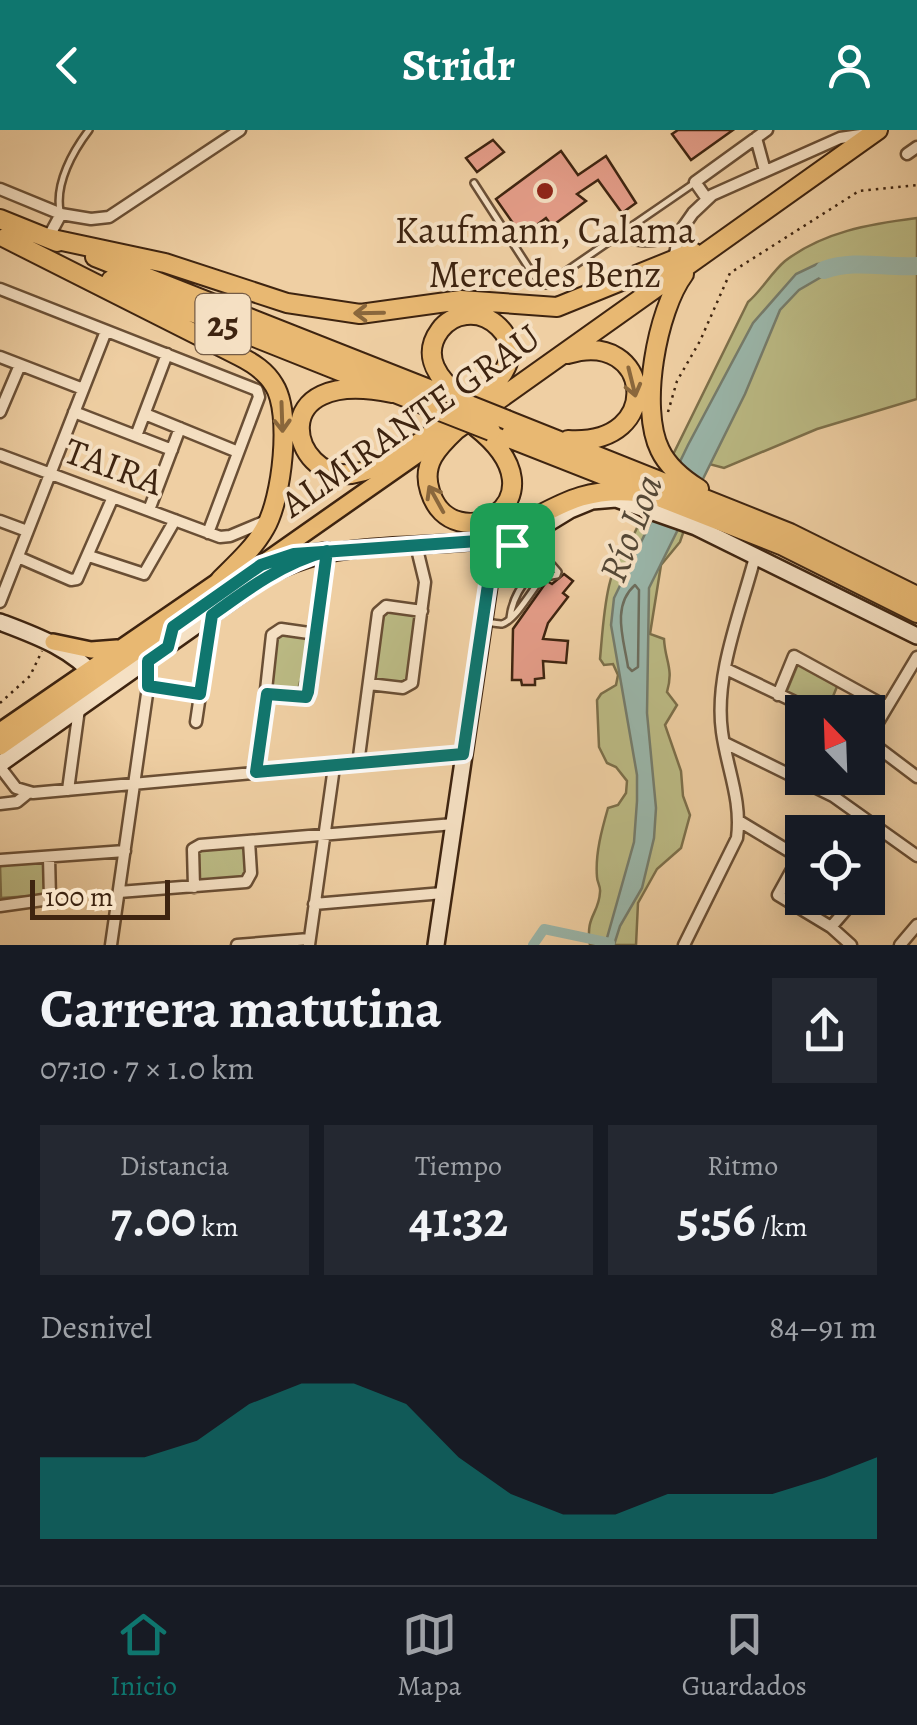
<!DOCTYPE html>
<html lang="es">
<head>
<meta charset="utf-8">
<style>
  body { margin:0; font-family:Alegreya,serif; background:#242831; color:#f1f3f6; height:100vh; display:flex; flex-direction:column; font-size:38px; white-space:nowrap }
  * { box-sizing:border-box; margin:0 }
  p { font-size:32px; color:#9ea1a6 }
  .icon { flex:none; width:55px; height:55px; fill:none; stroke:currentColor; stroke-width:2; stroke-linecap:round; stroke-linejoin:round }
  .map { position:relative; height:815px; overflow:hidden }
  .drawer { display:flex; flex-direction:column; background:#171b24; flex:1 }
  .drawer>* { flex:none }
  .needle { width:65px; rotate:337deg }
  .buttons { position:absolute; left:785px; top:565px; display:grid; gap:20px }
  .buttons a { display:grid; place-items:center; width:100px; height:100px; border-radius:0px; background:#171b24; box-shadow:0 5px 25px #0003; font-size:50px }
  .scale { position:absolute; left:30px; bottom:25px; width:140px; box-sizing:border-box; padding-left:10px; border:5px solid #3e2410; border-top:0; font-size:28px; line-height:35px; white-space:nowrap; color:#3e2410; -webkit-text-stroke:8px #f5e0c3; paint-order:stroke }
  .pin { position:absolute; display:grid; place-items:center; width:85px; height:85px; color:#fff; margin:-42px; border-radius:20px; box-shadow:0 5px 15px #0006 }
  .round { display:grid; place-items:center; flex:none; width:105px; height:105px; border-radius:0px; background:#242831 }
  .headline { display:flex; align-items:center; justify-content:space-between; height:170px; padding:0 40px }
  h1 { font-size:55px; font-weight:700; line-height:75px }
  .metrics { display:grid; grid-template-columns:repeat(3,1fr); gap:15px; height:170px; padding:10px 40px }
  .metrics div { display:grid; align-content:center; border-radius:0px; background:#242831; text-align:center }
  .metrics b { font-size:50px; font-weight:700 }
  .metrics small { font-size:28px; font-weight:400 }
  .metrics p { font-size:28px }
  .chart { height:280px; padding:20px 40px }
  .chart p { display:flex; justify-content:space-between }
  .chart svg { width:100%; height:180px; margin-top:10px; fill:#0f766e; opacity:.7 }
  header { display:flex; justify-content:space-between; align-items:center; height:130px; padding:0 40px; background:#0f766e; color:#fff; font-size:45px; font-weight:700 }
  .tabs { display:flex; justify-content:space-around; align-items:center; height:140px; border-top:2px solid #363941; background:#171b24; font-size:28px; color:#9ea1a6 }
  .tabs a { display:grid; justify-items:center; gap:5px }
  .tabs .active { color:#0f766e }
  .map>svg:first-child { display:block }
  .green { fill:#bbba84; stroke:#7c6f4a; stroke-width:2.5 }
  .water { fill:#9ab6aa; stroke:#757c6c; stroke-width:2.5 }
  .lines { fill:none; stroke-linecap:round; stroke-linejoin:round }
  .shore { stroke:#6c6d5d; stroke-width:2.5 }
  .canal { stroke:#9ab6aa; stroke-width:10 }
  .river { stroke:#9ab6aa; stroke-width:18 }
  .building { fill:#e59d89; stroke:#3e2410; stroke-width:2.5 }
  .lane-casing { stroke:#6a4f35; stroke-width:10 }
  .street-casing { stroke:#6a4f35; stroke-width:15 }
  .secondary-casing { stroke:#3e2410; stroke-width:20 }
  .primary-casing { stroke:#3e2410; stroke-width:20 }
  .highway-casing { stroke:#3e2410; stroke-width:22 }
  .path { stroke:#3e2410; stroke-width:2.5; stroke-dasharray:2.5 5; stroke-linecap:butt }
  .lane { stroke:#f5e0c3; stroke-width:5 }
  .street { stroke:#f5e0c3; stroke-width:10 }
  .secondary { stroke:#f5e0c3; stroke-width:15 }
  .primary { stroke:#e8b872; stroke-width:15 }
  .highway { stroke:#e8b872; stroke-width:18 }
  .highway-bridge-casing { stroke:#3e2410; stroke-width:22; stroke-linecap:butt }
  .highway-bridge { stroke:#e8b872; stroke-width:18 }
  .oneway { stroke:#8a673c }
  .route-casing { stroke:#fff; stroke-width:20 }
  .route { stroke:#0f766e; stroke-width:12 }
  .poi-dot { fill:#8f2418; stroke:#f5e0c3; stroke-width:4 }
  .labels { text-anchor:middle; stroke-width:8; stroke-linejoin:round; paint-order:stroke }
  .shield { fill:#f5e0c3; stroke:#755c46; stroke-width:2.5 }
  .shield-label { font-size:35px; font-weight:bold; fill:#3e2410 }
  .poi-label { font-size:38px; fill:#3e2410; stroke:#f5e0c3 }
  .street-label { font-size:38px; fill:#3e2410; stroke:#f5e0c3 }
  .water-label { font-size:40px; font-style:italic; fill:#554836; stroke:#f5e0c3 }
</style>
</head>
<body>
<header><svg class="icon" aria-label="back" viewBox="0 0 24 24"><path d="M15 5l-7 7 7 7"/></svg>Stridr<svg class="icon" aria-label="person" viewBox="0 0 24 24"><circle cx="12" cy="8" r="4"/><path d="M4 21q1-7 8-7t8 7"/></svg></header>
<div class="map">
<svg width="917" height="815" viewBox="0 0 917 815">
  <rect width="100%" height="100%" fill="#efcfa3"/>
  <filter id="stains"><feTurbulence type="fractalNoise" baseFrequency=".002" numOctaves="4"/><feColorMatrix values="0 0 0 0 .2 0 0 0 0 .09 0 0 0 0 .02 0 0 0 .5 -.17"/></filter>
  <radialGradient id="worn" r=".72"><stop offset=".6" stop-color="#630" stop-opacity="0"/><stop offset="1" stop-color="#630" stop-opacity=".3"/></radialGradient>
  <path class="green" d="M917,88V269L817,299L724,338L709,334L720,313L711,322L680,412L661,435L650,504L664,509C665,531 674,538 667,562L677,575L665,595L681,641L683,666L690,685L681,718L657,739L638,773L636,815H590C585,786 599,784 600,762C601,757 597,752 597,747C595,724 602,699 608,678L618,675L626,663L627,651L616,637L607,633L599,617L597,570L601,564L616,555L618,545L613,534L604,535L600,529C604,486 605,436 634,404L748,172C762,160 771,143 785,131C823,102 869,94 917,88Z
    M383,480L417,483L408,554L375,550Z
    M285,502L307,505L312,512L307,553L300,552L296,568L270,564L277,508Z
    M798,534L838,554L832,569L826,567L820,579L786,563Z
    M245,714L247,747L199,751L197,717Z
    M45,733L47,765L1,768L0,735Z"/>
  <path class="water" d="M847,132L799,160L780,180L745,264L649,458L647,583L656,678L654,708L642,758L620,796L614,815H605L634,712L637,671V645L611,495L614,468L688,315L753,193L796,144L817,134Z"/>
  <g class="lines">
    <path class="shore" d="M635,455L639,460L638,537L632,541L628,537C624,510 611,476 635,455Z"/>
    <path class="canal" d="M533,815L544,799L610,813"/>
    <path class="river" d="M824,140C856,129 883,138 917,136"/>
  </g>
  <path class="building" d="M678,0H733L691,30L672,4Z
    M493,10L504,22L477,42L466,28Z
    M561,21L578,45L606,26L636,73L622,83L598,50L577,64L586,71L552,96L546,88L522,106L496,69Z
    M564,444L573,451L563,463L568,467L548,493L543,509L568,511L566,533L543,531L544,548L535,549V555H522L521,550H512L513,499L547,451L552,454Z"/>
  <g class="lines">
    <defs>
      <path id="lane" d="M474,53L534,146L546,155L693,54
        M60,81C55,53 73,21 89,0
        M622,106C638,118 658,111 677,109
        M546,441L551,446L557,445L558,442L552,435
        M510,488C512,468 530,434 552,435
        M484,492C487,492 499,494 502,494C517,490 538,449 552,435"/>
      <path id="street" d="M756,8L765,41
        M907,24L917,17
        M0,59L61,84
        M707,69L695,52L767,0
        M48,108L61,84L91,89L109,87L240,0
        M674,130L679,103L693,83L712,65L840,8L867,4
        M0,159L257,260L259,267L208,403
        M0,227L83,259
        M0,282L20,235
        M74,282L172,320
        M145,284L238,322
        M136,306L167,224
        M0,325L220,407L230,406L266,391
        M149,380L180,298
        M0,391L27,401
        M89,426L144,444L175,390
        M18,427L71,450L77,449L113,367
        M0,472L106,201
        M726,539L816,582
        M369,554L403,558L412,553L425,452L416,415
        M148,556L200,564
        M267,564L305,567L308,562L327,421
        M778,565L794,526L887,577
        M196,592L212,485
        M868,609L917,527
        M868,610L917,647
        M725,613L833,666L917,726
        M358,634L378,483L386,476L422,481
        M0,637L16,658L33,663L463,624
        M257,642L272,505L281,499L316,504
        M68,660L79,579
        M833,666L844,648
        M0,674L17,672L28,663
        M739,691L802,729
        M799,727L778,765L831,797L851,815
        M0,730L125,721
        M194,757L193,719L200,715L454,694
        M119,762L246,752L251,743L249,711
        M314,774L443,763
        M0,776L50,769L49,727
        M831,797L856,768
        M111,815L149,550L148,531
        M237,815L309,809
        M309,815L334,637
        M684,815L737,708C742,670 727,639 722,602C714,545 741,481 755,427
        M900,815L917,795"/>
      <path id="secondary" d="M0,492C37,506 71,518 98,549
        M0,634L258,452C326,408 401,419 478,411L490,414
        M436,815L491,441L497,427L506,419L570,380L592,371L616,369L696,397L917,506"/>
      <path id="primary" d="M279,428L327,421
        M53,512L91,520L117,518
        M0,601L227,445
        M0,617L444,306"/>
      <path id="highway" d="M0,89L57,112
        M5,108L239,226C253,233 266,241 274,255C292,283 282,369 265,398C254,418 236,434 220,450
        M48,108L165,133L287,173L360,184L461,170L557,177L693,122
        M95,127L457,270
        M684,144C657,180 639,278 660,320C668,337 683,349 699,359
        M111,150L440,281
        M392,263C261,236 291,351 351,344C393,338 430,304 463,280
        M460,267C440,250 420,227 440,200C446,192 456,186 466,185C490,182 515,205 509,229C505,245 492,257 481,267
        M507,290L790,403L917,466
        M476,297C571,372 451,432 430,361C421,334 438,317 456,300L878,0
        M491,301L781,415L917,483
        M568,310C667,316 651,198 568,224
        M478,411C543,394 563,355 637,362"/>
    </defs>
    <use href="#lane" class="lane-casing"/>
    <use href="#street" class="street-casing"/>
    <use href="#secondary" class="secondary-casing"/>
    <use href="#primary" class="primary-casing"/>
    <use href="#highway" class="highway-casing"/>
    <path class="path" d="M668,282L677,251L700,211L730,143L859,61L917,55
      M0,573L30,546L42,521"/>
    <use href="#lane" class="lane"/>
    <use href="#street" class="street"/>
    <use href="#secondary" class="secondary"/>
    <use href="#primary" class="primary"/>
    <use href="#highway" class="highway"/>
    <defs>
      <path id="highway-bridge" d="M457,270L507,290
        M440,281L491,301"/>
    </defs>
    <use href="#highway-bridge" class="highway-bridge-casing"/>
    <use href="#highway-bridge" class="highway-bridge"/>
  </g>
  <defs><path id="oneway-shaft" d="M-6 0H5M1.5-3L5.5 0L1.5 3" fill="none" stroke-width="1.6" stroke-linecap="round" stroke-linejoin="round" transform="scale(2.5)"/></defs>
  <g class="oneway">
    <use href="#oneway-shaft" transform="translate(369 183) rotate(179)"/>
    <use href="#oneway-shaft" transform="translate(632 252) rotate(76)"/>
    <use href="#oneway-shaft" transform="translate(282 287) rotate(88)"/>
    <use href="#oneway-shaft" transform="translate(436 369) rotate(-119)"/>
  </g>
  <g class="lines">
    <defs>
      <path id="route" d="M512,415L478,411L294,424L261,435L173,497L168,517L148,531V556L200,564L212,485C249,458 283,433 327,421L308,562L306,567L267,564L256,642L463,624L490,441L497,427L512,415"/>
    </defs>
    <use href="#route" class="route-casing"/>
    <use href="#route" class="route"/>
  </g>
  <circle class="poi-dot" cx="545" cy="61" r="10"/>
  <g class="labels">
    <rect class="shield" x="195.5" y="164" width="55" height="60" rx="8"/>
    <g class="shield-label">
      <text x="223" y="206">25</text>
    </g>
    <g class="poi-label">
      <text x="545" y="113">Kaufmann, Calama<tspan x="545" dy="44">Mercedes Benz</tspan></text>
    </g>
    <g class="street-label">
      <text transform="translate(410 290) rotate(-35)" y="13">ALMIRANTE GRAU</text>
      <text transform="translate(114 336) rotate(20)" y="13">TAIRA</text>
    </g>
    <g class="water-label">
      <text transform="translate(630 398) rotate(-69)" y="14">Río Loa</text>
    </g>
  </g>
  <rect width="100%" height="100%" filter="url(#stains)"/>
  <rect width="100%" height="100%" fill="url(#worn)"/>
</svg>
<div class="buttons">
<a><svg class="needle" viewBox="-14 -14 28 28"><path d="M0-13l5 13h-10z" fill="#e53935"/><path d="M0 13l5-13h-10z" fill="#9ea1a6"/></svg></a>
<a><svg class="icon" aria-label="locate" viewBox="0 0 24 24"><circle cx="12" cy="12" r="6"/><path d="M12 2v4M12 18v4M2 12h4M18 12h4"/></svg></a>
</div>
<div class="scale">100 m</div>
<div class="pin" style="left:512px;top:415px;background:#1e9e55"><svg class="icon" aria-label="arrive" viewBox="0 0 24 24"><path d="M6 21V4h12l-3 4 3 4H6"/></svg></div>
</div>
<section class="drawer">
<div class="headline"><div><h1>Carrera matutina</h1><p>07:10 · 7 × 1.0 km</p></div><a class="round"><svg class="icon" aria-label="share" viewBox="0 0 24 24"><path d="M12 15V3M7 8l5-5 5 5M5 13v7h14v-7"/></svg></a></div>
<div class="metrics">
<div><p>Distancia</p><b>7.00<small> km</small></b></div>
<div><p>Tiempo</p><b>41:32</b></div>
<div><p>Ritmo</p><b>5:56<small> /km</small></b></div>
</div>
<div class="chart"><p><span>Desnivel</span>84–91 m</p>
<svg viewBox="0 0 160 44" preserveAspectRatio="none"><path d="M0 44V24L10 24L20 24L30 20L40 11L50 6L60 6L70 11L80 24L90 33L100 38L110 38L120 33L130 33L140 33L150 29L160 24V44z"/></svg>
</div>
</section>
<nav class="tabs">
<a class="active"><svg class="icon" aria-label="home" viewBox="0 0 24 24"><path d="M3 11l9-7 9 7M6 9v11h12V9"/></svg>Inicio</a>
<a><svg class="icon" aria-label="map" viewBox="0 0 24 24"><path d="M3 6l6-2 6 2 6-2v14l-6 2-6-2-6 2zM9 4v14M15 6v14"/></svg>Mapa</a>
<a><svg class="icon" aria-label="saved" viewBox="0 0 24 24"><path d="M7 4h10v16l-5-4-5 4z"/></svg>Guardados</a>
</nav>
</body>
</html>
